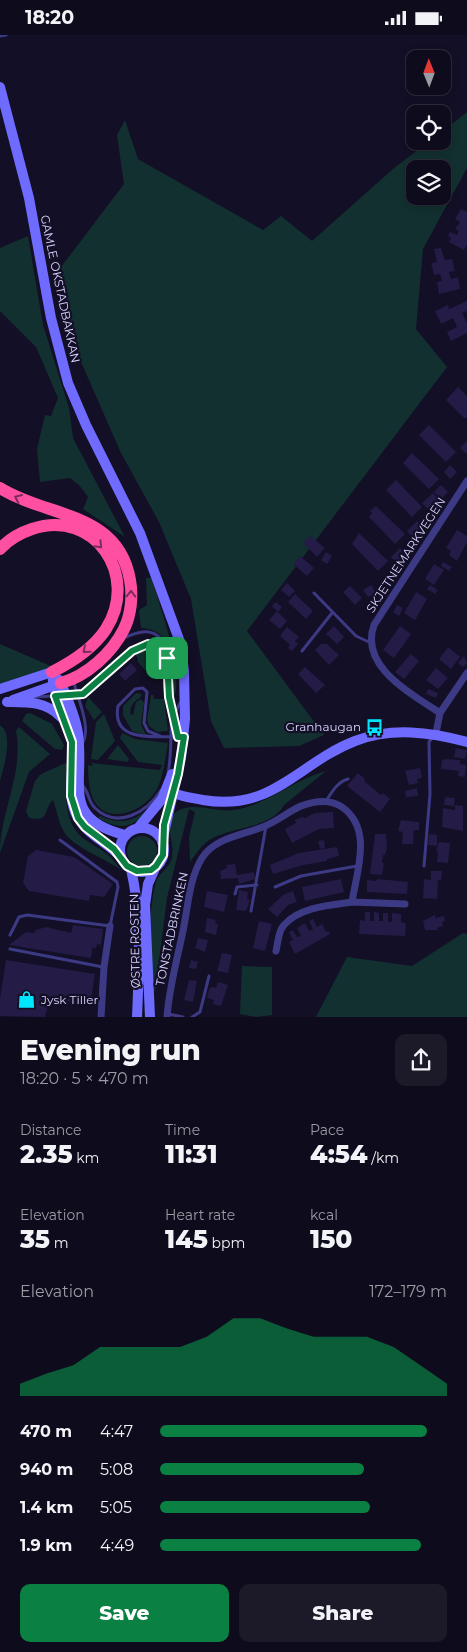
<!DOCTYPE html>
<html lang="en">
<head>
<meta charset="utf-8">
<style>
  body { margin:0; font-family:Montserrat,sans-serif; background:#1c1929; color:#f1f3f6; height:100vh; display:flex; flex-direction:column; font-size:19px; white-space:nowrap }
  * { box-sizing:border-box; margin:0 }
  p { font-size:16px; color:#9b9ba3 }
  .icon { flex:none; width:28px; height:28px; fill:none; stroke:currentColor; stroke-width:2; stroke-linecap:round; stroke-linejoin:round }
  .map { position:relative; height:982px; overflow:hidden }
  .side { display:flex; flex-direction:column; background:#0e0b1c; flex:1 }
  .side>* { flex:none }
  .needle { width:32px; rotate:359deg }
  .controls { position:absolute; left:406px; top:15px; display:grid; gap:10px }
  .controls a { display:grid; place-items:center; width:45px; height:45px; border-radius:10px; background:#0e0b1c; box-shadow:0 2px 8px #0003,0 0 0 1px #2e2b3b; font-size:25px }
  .pin { position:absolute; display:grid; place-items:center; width:42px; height:42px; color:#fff; margin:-21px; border-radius:10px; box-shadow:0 2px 8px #0006 }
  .round { display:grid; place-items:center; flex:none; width:52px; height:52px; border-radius:10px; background:#1c1929 }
  .headline { display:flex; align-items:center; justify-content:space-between; height:85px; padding:0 20px }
  h1 { font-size:28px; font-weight:800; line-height:38px }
  .metrics { display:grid; grid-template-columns:repeat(3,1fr); gap:8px; height:85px; padding:5px 20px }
  .metrics div { display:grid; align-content:center }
  .metrics b { font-size:25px; font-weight:800 }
  .metrics small { font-size:14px; font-weight:400 }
  .metrics p { font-size:14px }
  .chart { height:140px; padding:10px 20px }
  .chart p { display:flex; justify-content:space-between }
  .chart svg { width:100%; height:90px; margin-top:5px; fill:#0b8043; opacity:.7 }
  .cta { display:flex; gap:10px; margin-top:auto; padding:10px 20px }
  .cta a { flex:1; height:58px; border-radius:10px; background:#0b8043; color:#fff; font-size:20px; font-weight:800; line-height:58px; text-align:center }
  .cta a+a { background:#1c1929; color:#f1f3f6 }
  ul { padding:0 20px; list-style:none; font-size:16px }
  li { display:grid; grid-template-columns:80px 60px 1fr; align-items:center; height:38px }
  li i { height:12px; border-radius:6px; background:#0b8043 }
  .status { display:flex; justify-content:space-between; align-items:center; height:35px; padding:0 25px; background:#0e0b1c; direction:ltr }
  .status svg { height:14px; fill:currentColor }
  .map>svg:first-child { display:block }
  .green { fill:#12302f; fill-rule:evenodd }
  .building { fill:#241b47 }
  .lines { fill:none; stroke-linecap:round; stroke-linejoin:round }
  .lane { stroke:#3d3a85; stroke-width:3 }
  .street { stroke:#3d3a85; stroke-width:7 }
  .secondary { stroke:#6f6bff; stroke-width:10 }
  .highway { stroke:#ff4fa3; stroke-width:12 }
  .oneway { stroke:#7d2c5e }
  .route-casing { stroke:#fff; stroke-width:10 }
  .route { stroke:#0b8043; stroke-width:6 }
  .labels { text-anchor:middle; stroke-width:4.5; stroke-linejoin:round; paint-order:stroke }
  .street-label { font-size:12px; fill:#d9d4ff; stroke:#130f26 }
  .poi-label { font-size:12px; fill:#d9d4ff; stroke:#130f26; text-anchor:end }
</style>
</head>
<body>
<div class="status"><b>18:20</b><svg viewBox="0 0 49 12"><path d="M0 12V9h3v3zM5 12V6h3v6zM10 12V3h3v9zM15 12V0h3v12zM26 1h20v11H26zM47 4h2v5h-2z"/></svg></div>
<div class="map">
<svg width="467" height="982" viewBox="0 0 467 982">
  <rect width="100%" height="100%" fill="#130f26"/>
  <path class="green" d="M467,77V133L423,214L416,294L447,332L247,596L324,700L299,711L224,713L211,686L191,564L159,487L121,418L81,327L69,287L58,236L124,149L117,100L125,85L138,124L263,195L281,181L312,206L393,134L429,106H442L443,96ZM415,134H442V161H415Z
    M28,201L43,290L69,373L73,403L125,502L83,474L88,462L79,450L70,443L40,447L37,414L45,380L51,381L58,363L36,312L0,276V213Z
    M146,543H151C160,571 184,636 174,663C170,638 178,594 141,593L139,575L147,570Z
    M0,609L53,632L0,649Z
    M145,614C157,619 161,629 163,641H159V644L146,636L137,626L138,624L134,617Z
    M136,658L142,659L140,663C134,666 130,671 130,679L133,680L136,667L141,664L144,668L141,689L146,700L132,696L123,680V671Z
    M151,660H153L154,664H164L168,696L157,697L149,691L147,685Z
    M88,662L102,677L94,685L85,671Z
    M30,678L52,689L64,710L62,715L55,714L22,686L26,679Z
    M104,679L115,706L98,725L91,724L96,687Z
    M0,690C14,699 4,732 0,746Z
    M19,692L50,719L29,737L0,818C0,776 24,739 16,696Z
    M122,698L135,704L168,708C165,724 164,740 157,754C146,775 107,793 93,764C89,754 88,740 88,730L93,731L91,728L160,735L162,730L138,727L120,703Z
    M118,710L129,724L128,727L107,724Z
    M68,727C65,751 62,787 83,803C101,816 107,815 121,835C107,824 71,812 63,795C58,786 57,775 53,765C42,776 51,787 29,783L26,776L35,746L41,739Z
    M326,736L284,770C272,793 231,792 211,804C202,809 196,819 190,827L189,802L195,777L189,774L167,863L155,958C149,931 148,872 156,847C159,837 171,833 172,821C175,806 163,792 175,778C192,765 213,778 234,775C269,769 293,745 326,736Z
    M150,772C135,792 122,797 98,783L100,781C120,790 134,787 150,772Z
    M127 816a15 15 0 1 1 30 0a15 15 0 1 1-30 0Z
    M463,898L467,899V982H316L347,922L412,931Z
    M242,931L272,932V980L256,982L240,979Z"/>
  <path class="building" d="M461,174L467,177V210L464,215L449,207L451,203L448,201L450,197L457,200L459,196L455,194L460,187L455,184Z
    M441,213L445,225L452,224L455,236L449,237L451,244L458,242L460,254L439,259L437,247L442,246L440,239L434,240L431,228L437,227L434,214Z
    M467,266V276L462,278L467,288V298L451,306L447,297L457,292L453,283L441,289L435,276L448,270L449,274Z
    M458,352L467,361V383H464L446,365Z
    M429,390L456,417L446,427L419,400Z
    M467,406V419L460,413Z
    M412,418L439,444L429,454L403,428Z
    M450,430L457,437L450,444L444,437Z
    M396,445L422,472L412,482L386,455Z
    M441,450L448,457L441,464L434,457Z
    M433,458L440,465L430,476L422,468Z
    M376,471L405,499L395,509L369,482L372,478L370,476Z
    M417,486L423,492L413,503L407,496Z
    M457,495L467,501V507L457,526L449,520L451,516L446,513Z
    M359,498L388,526L378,536L352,509Z
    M310,501L325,513L317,522L303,508Z
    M400,513L406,519L397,528L391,522Z
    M326,517L332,521L327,529L321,525Z
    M300,521L314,533L307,541L293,529Z
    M443,527L452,532L449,536L441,531Z
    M434,529L444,535L434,550L425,544Z
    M287,548L295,556L289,562L281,555Z
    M371,550L376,558L368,562L363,555Z
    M430,550L438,555L435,559L427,554Z
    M350,551L362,563L355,570L343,557Z
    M416,557L427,564L415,585L404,578Z
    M295,559L313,576L306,584L288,567Z
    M276,567L282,572L278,577L272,571Z
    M397,570L403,573L399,581L393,577Z
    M277,576L287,586L280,594L269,585Z
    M334,591L344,602L337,609L326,599Z
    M400,591L411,599L394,623L383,615Z
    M287,592L299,602L295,606L298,609L292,616L288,613L290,610L280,601Z
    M321,609H327L339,620L329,630L315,615Z
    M448,612L460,622L451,634L439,624Z
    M411,619L419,626L404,644L395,637Z
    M464,621L467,628L463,632L458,628Z
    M131,628L137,635L125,646L119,639Z
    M305,632L325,650L316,658L298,639Z
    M436,633L448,643L438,654L426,645Z
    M428,654L438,658L436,663L426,659Z
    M456,713L467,715L465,724L454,722Z
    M445,724L460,725V729L466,730L465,742L458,741L459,736L441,734L442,725Z
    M420,733L422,743L417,744L418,748L409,750L405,736Z
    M358,738L365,744L364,746L381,760L383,758L390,764L380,777L347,751Z
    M417,753L418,761L406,762L405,756Z
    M445,762L455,763L454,771L444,770Z
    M455,770L463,771V796L442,792L443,773L455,775Z
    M333,777L334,793L319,794L292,808L285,794L296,788L295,785L302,782L305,783L315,778Z
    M401,785L419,787V795H414L413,809H402L403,797L398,796Z
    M375,799H386L387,813L385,820H383L382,828H384L382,840L370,839Z
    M429,799L437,800V811L428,810Z
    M324,805L325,813L320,814L318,806Z
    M439,807L450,808L448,828L437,827L438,816H436Z
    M337,812L339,821L327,824V826L303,830L273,839L270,830L299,818Z
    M36,815L74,822L113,849L104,862L90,860L89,866L29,856L23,848L28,821Z
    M235,829L237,840L254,837L255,844L239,849L238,843L221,844L220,836L227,833L226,830Z
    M431,836H442L441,845H438L437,864L423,863L424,844L431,845Z
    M341,844L344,857L305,866L302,852Z
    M377,844L408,847L407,859L367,857V845L376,846Z
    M239,855L248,857L247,864L250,865L246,876L236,875Z
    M207,856L228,860L224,877L204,872Z
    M293,856L297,867L288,870L277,882L268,874L283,860Z
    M365,877H370V886H374V877L379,878V886H383V878H388V887H392V878L401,879V887L406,888L405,901L359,899L360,885L365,886Z
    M435,880V883L444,881L445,886L442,887L443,891L437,893L438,895H425L423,886Z
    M207,883L216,885L215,889H218L216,900L205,897Z
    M313,884L317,892L322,889L326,897L328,896L330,899L295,919L289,907L293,905L289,897L293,895L297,902L301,901L297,893L305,888L309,896L313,894L309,886Z
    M259,886L272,889L265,916L253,913Z
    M73,890L103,894L101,910L97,909L96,913H93V909L91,923L9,910L26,897L34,898L36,895L46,892L71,898Z
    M198,903L208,905L205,917L195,913Z
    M222,918L232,920L228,938L217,936Z
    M6,925L95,939L90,970L59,965L47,974L45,982L0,981V963Z
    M191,925L198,927L196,934L189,933Z
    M189,945L197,946L193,967L184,965Z
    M218,947L228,950L221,971L213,969L214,965L207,963L209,955L211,952L216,953Z"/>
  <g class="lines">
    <path class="lane" d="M0,1L6,0
      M314,558L356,601L371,608
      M124,603C135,598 150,592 160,603C173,618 173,717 168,738
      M302,616L332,578
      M74,648C78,664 92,694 82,709
      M69,661C103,660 123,603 153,610L166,622
      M34,662L55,661
      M160,701L148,696L144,688L147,657L143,653L135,654L118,671C111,710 158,700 181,702
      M178,702L172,684L180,668
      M82,750C89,756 88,767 95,773C118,795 147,777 161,755
      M326,766C332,757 337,747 348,744
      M424,831L430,759L429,707L432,703
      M275,852L301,841L357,831
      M235,859L237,852L257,850
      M251,876L266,791
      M10,900L19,882L27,880L110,891L118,852L117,847L60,805
      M10,914L103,932
      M168,979L183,982
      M192,982L200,977L209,941"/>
    <path class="street" d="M440,678C412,659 359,632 374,590L467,446
      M436,698L440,678L467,638
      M276,916C278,908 278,896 284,890C300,872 330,870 352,867
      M101,982L104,932L110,891
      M167,982C169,953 177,925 183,896C188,872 189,844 202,823C215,802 244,800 265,791C278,786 289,776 301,771C314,766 330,764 342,772C373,794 357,835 352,867L405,869"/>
    <path class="secondary" d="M0,52L29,163L51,283L68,348L86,390L140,498L180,607L184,636L185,684L181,723L162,807
      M52,637C53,663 68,683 72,707C76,733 64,759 78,783C88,800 108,808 121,822
      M58,644L61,648C67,664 76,681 78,699C85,748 60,784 125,800
      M0,654L52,637
      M13,665L58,649
      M7,667C27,667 46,666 61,682
      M174,758C183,762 193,763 203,765C273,777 298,728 355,706C392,692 430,697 467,707
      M138,793L162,764L172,739
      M120 815a22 22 0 1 1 44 0a22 22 0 1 1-44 0Z
      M131,834C142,882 139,933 137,982
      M150,982L145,870L148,849L156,831"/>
    <path class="highway" d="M0,453C48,483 118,476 130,545C133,561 131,580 124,594C112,618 87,641 61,648
      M0,514C9,504 20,498 32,494C95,473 140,541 106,594C93,614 72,627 52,637"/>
  </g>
  <defs><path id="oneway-chevron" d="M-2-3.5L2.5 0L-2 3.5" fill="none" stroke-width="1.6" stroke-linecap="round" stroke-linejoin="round" transform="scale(1.25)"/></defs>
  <g class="oneway">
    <use href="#oneway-chevron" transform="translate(18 463) rotate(-155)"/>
    <use href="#oneway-chevron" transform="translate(99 510) rotate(45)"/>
    <use href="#oneway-chevron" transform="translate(131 559) rotate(-89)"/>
    <use href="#oneway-chevron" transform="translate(86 615) rotate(139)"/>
  </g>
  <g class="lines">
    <defs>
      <path id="route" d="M148,609L158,613L167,623L169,662L178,702H184L178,739L164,790L163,820L156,831L151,835L137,836L127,831L114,814L85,792L78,783L71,761L72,707L55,661L83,659L132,616Z"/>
    </defs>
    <use href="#route" class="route-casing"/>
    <use href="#route" class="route"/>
  </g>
  <defs>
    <symbol id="bus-bare" viewBox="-9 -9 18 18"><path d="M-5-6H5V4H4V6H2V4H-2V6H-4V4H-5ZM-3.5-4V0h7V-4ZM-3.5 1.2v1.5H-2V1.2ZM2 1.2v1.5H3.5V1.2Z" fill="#00e5ff" stroke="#130f26" stroke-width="2.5" paint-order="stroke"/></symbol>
    <symbol id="shop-bare" viewBox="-9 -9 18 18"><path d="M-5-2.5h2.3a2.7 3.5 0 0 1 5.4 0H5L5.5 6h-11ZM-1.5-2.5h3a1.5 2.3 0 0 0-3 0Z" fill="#00e5ff" stroke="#130f26" stroke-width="2.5" paint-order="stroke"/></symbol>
  </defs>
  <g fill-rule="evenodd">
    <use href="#bus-bare" x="362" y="680" width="25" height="25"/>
    <use href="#shop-bare" x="14" y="952" width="25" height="25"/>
  </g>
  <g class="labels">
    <g class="street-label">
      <text transform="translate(60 254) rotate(78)" y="4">GAMLE OKSTADBAKKAN</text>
      <text transform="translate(406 520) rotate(-57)" y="4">SKJETNEMARKVEGEN</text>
      <text transform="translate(172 894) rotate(-78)" y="4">TONSTADBRINKEN</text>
      <text transform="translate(135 906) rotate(-91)" y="4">ØSTRE ROSTEN</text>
    </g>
    <g class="poi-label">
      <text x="361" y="696">Granhaugan</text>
      <text x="41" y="969" text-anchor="start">Jysk Tiller</text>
    </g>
  </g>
</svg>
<div class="controls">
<a><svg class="needle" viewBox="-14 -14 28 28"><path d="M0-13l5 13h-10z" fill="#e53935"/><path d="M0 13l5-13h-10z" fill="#9b9ba3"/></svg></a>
<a><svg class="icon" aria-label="locate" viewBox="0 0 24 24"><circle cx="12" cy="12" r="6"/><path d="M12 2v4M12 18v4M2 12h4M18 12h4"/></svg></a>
<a><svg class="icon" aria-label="layers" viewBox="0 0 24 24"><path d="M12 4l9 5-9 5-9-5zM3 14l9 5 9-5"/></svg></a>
</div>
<div class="pin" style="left:167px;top:623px;background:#1e9e55"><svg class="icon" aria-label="arrive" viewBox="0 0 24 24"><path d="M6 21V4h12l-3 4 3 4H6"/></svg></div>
</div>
<section class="side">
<div class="headline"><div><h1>Evening run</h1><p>18:20 · 5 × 470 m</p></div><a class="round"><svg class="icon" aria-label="share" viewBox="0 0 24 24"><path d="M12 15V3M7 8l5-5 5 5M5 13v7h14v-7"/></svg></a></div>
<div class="metrics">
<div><p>Distance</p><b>2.35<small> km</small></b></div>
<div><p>Time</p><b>11:31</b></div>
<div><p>Pace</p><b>4:54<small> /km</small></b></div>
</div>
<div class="metrics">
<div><p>Elevation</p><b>35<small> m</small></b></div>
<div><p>Heart rate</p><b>145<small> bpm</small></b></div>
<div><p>kcal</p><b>150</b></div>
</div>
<div class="chart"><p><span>Elevation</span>172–179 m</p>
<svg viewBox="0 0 160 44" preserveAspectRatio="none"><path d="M0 44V38L10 33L20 29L30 20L40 20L50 20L60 20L70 15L80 6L90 6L100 11L110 15L120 15L130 15L140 20L150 29L160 38V44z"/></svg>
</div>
<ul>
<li><b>470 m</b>4:47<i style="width:93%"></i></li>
<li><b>940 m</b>5:08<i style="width:71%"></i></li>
<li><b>1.4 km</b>5:05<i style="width:73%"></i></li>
<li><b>1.9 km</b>4:49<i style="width:91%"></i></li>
</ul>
<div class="cta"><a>Save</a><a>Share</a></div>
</section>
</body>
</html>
